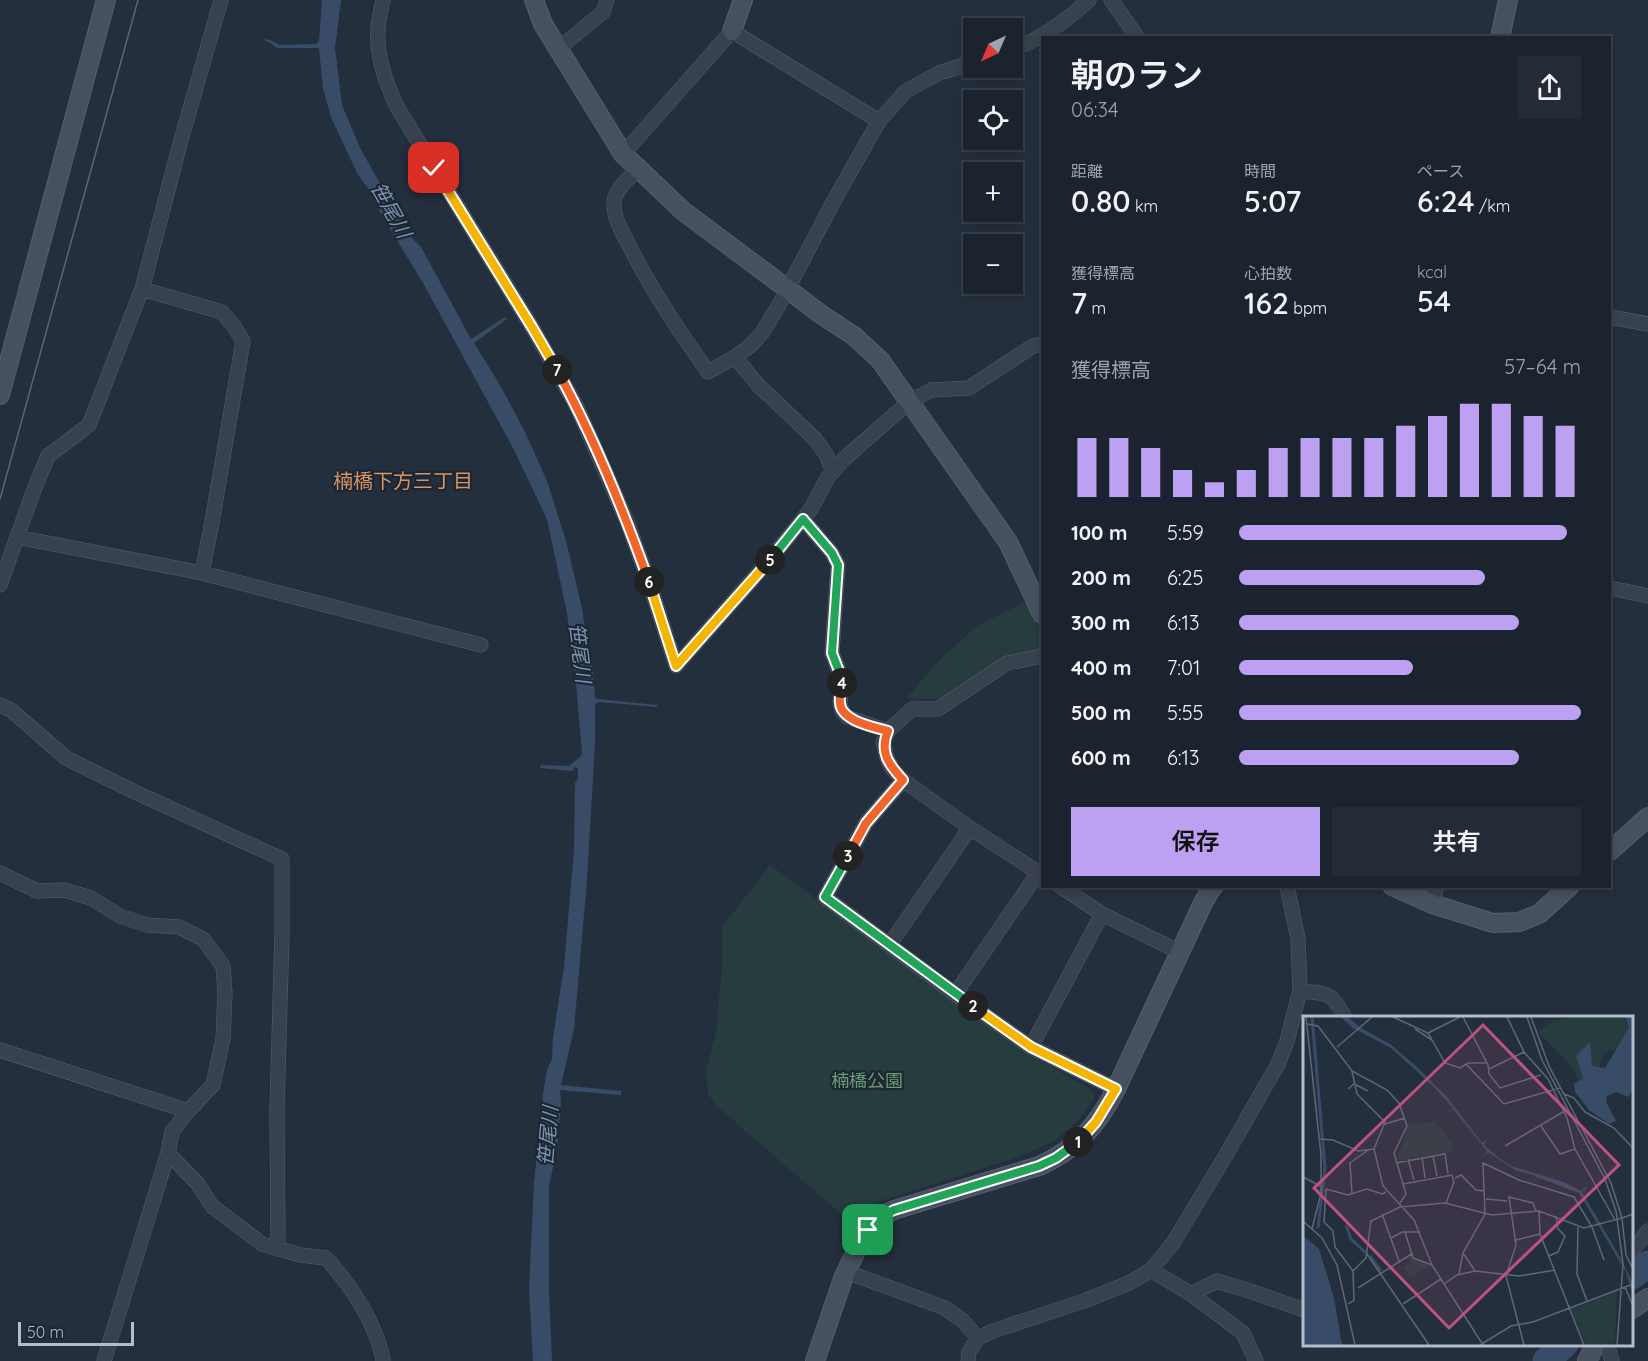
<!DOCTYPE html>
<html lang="ja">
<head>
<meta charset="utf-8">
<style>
  body { margin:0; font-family:Quicksand,"Noto Sans JP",sans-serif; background:#242b36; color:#f1f3f6; height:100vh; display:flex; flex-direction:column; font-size:22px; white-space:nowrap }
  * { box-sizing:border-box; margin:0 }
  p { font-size:20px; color:#a0a4aa }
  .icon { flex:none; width:33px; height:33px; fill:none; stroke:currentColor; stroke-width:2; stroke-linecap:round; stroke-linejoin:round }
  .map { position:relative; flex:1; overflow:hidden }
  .panel { position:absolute; left:1041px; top:36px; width:570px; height:852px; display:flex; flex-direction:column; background:#1b232e; border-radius:0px; box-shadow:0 3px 9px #0003,0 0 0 2px #39404a }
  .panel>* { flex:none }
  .needle { width:39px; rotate:224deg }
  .fabs { position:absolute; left:963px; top:18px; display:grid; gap:12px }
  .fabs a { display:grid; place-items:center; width:60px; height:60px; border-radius:0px; background:#1b232e; box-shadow:0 3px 9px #0003,0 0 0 2px #39404a; font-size:30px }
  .scale { position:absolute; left:18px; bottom:15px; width:116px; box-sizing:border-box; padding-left:6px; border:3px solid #b4bcc9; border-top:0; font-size:16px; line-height:21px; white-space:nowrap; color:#b4bcc9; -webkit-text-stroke:4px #1d2633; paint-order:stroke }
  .pin { position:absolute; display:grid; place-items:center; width:51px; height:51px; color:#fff; margin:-26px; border-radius:12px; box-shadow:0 3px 9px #0006 }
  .km { position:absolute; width:30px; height:30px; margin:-15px; border-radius:50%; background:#222; color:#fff; font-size:16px; line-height:30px; text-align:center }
  .round { display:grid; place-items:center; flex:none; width:63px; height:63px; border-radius:0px; background:#242b36 }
  .head { display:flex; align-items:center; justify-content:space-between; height:102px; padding:0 30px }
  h1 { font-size:33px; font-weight:600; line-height:45px }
  .figures { display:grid; grid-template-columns:repeat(3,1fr); gap:9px; height:102px; padding:6px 30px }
  .figures div { display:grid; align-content:center }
  .figures b { font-size:30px; font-weight:600 }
  .figures small { font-size:16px; font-weight:400 }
  .figures p { font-size:16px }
  .chart { height:168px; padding:12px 30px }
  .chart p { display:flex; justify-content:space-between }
  .chart svg { width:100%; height:108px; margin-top:6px; stroke:#bca0f2; stroke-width:6 }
  .button { display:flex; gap:12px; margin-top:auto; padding:12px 30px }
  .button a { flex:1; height:69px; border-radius:0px; background:#bca0f2; color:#111; font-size:24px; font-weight:600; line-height:69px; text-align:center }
  .button a+a { background:#242b36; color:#f1f3f6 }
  ul { padding:0 30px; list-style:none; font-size:20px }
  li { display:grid; grid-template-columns:96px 72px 1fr; align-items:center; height:45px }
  li i { height:15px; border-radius:8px; background:#bca0f2 }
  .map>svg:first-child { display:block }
  .green { fill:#263c3f }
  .water { fill:#394c67 }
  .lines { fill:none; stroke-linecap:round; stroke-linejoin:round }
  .river { stroke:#394c67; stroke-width:27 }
  .street-casing { stroke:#565f6c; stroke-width:15 }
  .secondary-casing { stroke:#565f6c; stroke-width:20 }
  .street { stroke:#38414e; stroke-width:14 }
  .secondary { stroke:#465061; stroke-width:18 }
  .tram { stroke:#5a6575; stroke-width:1.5 }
  .split-1-casing { stroke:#fff; stroke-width:12 }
  .split-2-casing { stroke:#fff; stroke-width:12 }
  .split-3-casing { stroke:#fff; stroke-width:12 }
  .split-4-casing { stroke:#fff; stroke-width:12 }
  .split-5-casing { stroke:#fff; stroke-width:12 }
  .split-6-casing { stroke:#fff; stroke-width:12 }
  .split-7-casing { stroke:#fff; stroke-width:12 }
  .split-8-casing { stroke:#fff; stroke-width:12 }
  .split-1 { stroke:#22a559; stroke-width:8 }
  .split-2 { stroke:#f5b400; stroke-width:8 }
  .split-3 { stroke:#22a559; stroke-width:8 }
  .split-4 { stroke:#f0652b; stroke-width:8 }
  .split-5 { stroke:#22a559; stroke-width:8 }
  .split-6 { stroke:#f5b400; stroke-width:8 }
  .split-7 { stroke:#f0652b; stroke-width:8 }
  .split-8 { stroke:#f5b400; stroke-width:8 }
  .labels { text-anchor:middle; stroke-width:4.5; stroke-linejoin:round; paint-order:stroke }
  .park-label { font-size:18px; fill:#6b9a76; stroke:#1d2633 }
  .water-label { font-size:20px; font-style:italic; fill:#7c92b1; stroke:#1d2633 }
  .neighbourhood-label { font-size:20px; fill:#d59563; stroke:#1d2633 }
  .inset-river { fill:none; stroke:#394c67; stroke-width:3 }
  .inset-road { fill:none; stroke:#5e6776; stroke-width:1.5 }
  .view { fill:#bd5182; fill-opacity:0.15; stroke:#bd5182; stroke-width:3 }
  .inset-edge { fill:none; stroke:#b4bcc9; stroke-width:3 }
</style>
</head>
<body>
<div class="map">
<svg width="1648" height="1361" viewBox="0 0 1648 1361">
  <rect width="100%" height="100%" fill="#242f3e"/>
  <path class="green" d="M1025,602L1042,632V645L1034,651L1004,656L941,700L907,698L935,664L977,626Z
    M770,865L1027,1053L1092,1090L1094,1099L1079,1120L1054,1141L1021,1156L878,1202L854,1221L840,1213L717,1106L708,1094L706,1070L716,1033L722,967V927Z"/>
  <path class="water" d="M322,0H341L335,48L342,105L360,148L410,236L421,247L471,339L505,317L507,319L474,343L500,385L526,434L547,481L566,541L582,608L587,643L593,673L595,698L598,699L657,705V707L599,702L595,704V743L587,880L574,1029L561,1085L621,1091V1095L560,1090L561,1103L557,1148L549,1186V1295L552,1361H533L529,1290L534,1183L544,1087L547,1070L552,1059L553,1038L564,967L574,850L575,783L578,779V770L576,766L572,771L540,768L541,765L569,766L581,756L582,753L576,683L567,613L547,519L513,448L423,283L380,212L371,192L358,175L331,117L323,88L319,48H277L269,42L262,39L270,40L280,45L316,44L319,41Z"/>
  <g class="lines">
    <path class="river" d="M1632,1276L1648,1264
      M1546,1361L1565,1344"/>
    <defs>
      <path id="street" d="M383,0C381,9 379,19 378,28C376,56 386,83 397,107L532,327L577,407L628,524L650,585L676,666L766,564L811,509L828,477L844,459L909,402L931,390L969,388L1033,346L1042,344
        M1111,0L1138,38
        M558,49L603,12L607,0
        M1012,49C1041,40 1067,20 1089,0
        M623,154L732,31L879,121
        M638,169C630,177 615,189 614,202C613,219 624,235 631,249C653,293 680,332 708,372L735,357L751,345L762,333L779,305L836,197L879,121L906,91L939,73L974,62
        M142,289L222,312L233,325L243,341L212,522L202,573
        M1610,317L1648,324
        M735,357L758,385L815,439L826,454L833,472
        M803,519L832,553L838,565L832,653L842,679L840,703L842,711L847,717L888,731
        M17,537L202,573L481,645
        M0,585L35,487L48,456L89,425L142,289L181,140L221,0
        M1610,588L1648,596
        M1042,655L1038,657L1007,663L938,709H912L888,731L883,742L887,758L892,769L903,780L970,828L1042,875
        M0,705L11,710L66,758L137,793L282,859V934L277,1107L278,1249
        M903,780L866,823L825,897L955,994L1031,1047L1116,1089
        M0,873L37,891L64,890L91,898L120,916L147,925L179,927L203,939L223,966L225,993L223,1039L213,1085L188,1111L172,1132L168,1153L104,1361
        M1060,886L1102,914L1180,952
        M1432,904L1437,886
        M890,944L970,828
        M1300,991C1329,994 1331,991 1345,1018
        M955,994L1038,873
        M1031,1047L1102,914
        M0,1050L188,1111
        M168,1153L198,1184L212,1206L262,1244L300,1255L326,1258C348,1282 365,1307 377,1338C379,1346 383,1353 383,1361
        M1632,1251L1648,1231
        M1151,1270L1191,1294L1243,1333L1256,1361
        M847,1272L945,1308L962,1320L978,1338
        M1191,1294L1217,1281L1250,1291L1304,1310
        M1607,1344L1612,1361
        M968,1361L969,1352L978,1338L993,1331L1084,1301L1129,1283L1151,1270L1173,1243L1226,1155L1278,1064L1287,1041L1300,991L1298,939L1287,886"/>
      <path id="secondary" d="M534,0L543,24L623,154L683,211L822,315L854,336L880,360L1008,542L1042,614
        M732,31L743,0
        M1500,38L1508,0
        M0,395L106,0
        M1610,851L1648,817
        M1392,886L1432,904L1493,923L1519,922L1539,914L1570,886
        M1632,1309L1648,1298
        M815,1361L844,1276L861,1241L875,1223L884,1215L894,1210L1039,1166C1077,1149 1097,1126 1116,1089L1203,903L1211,889L1214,886
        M1587,1361L1596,1344"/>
    </defs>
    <use href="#street" class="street-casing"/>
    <use href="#secondary" class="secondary-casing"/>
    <use href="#street" class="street"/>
    <use href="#secondary" class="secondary"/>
    <path class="tram" d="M0,499L138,0"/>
  </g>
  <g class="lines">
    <defs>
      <path id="split-1" d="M868,1230L884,1215L894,1210L1039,1166L1056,1158L1078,1142"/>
      <path id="split-2" d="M973,1006L1031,1047L1116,1089L1096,1122L1078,1142"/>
      <path id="split-3" d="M848,856L825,897L973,1006"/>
      <path id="split-4" d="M842,683C841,689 839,696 840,703C841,721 874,727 888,731C879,752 889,765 903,780L866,823L848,856"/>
      <path id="split-5" d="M770,560L803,519L832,553L838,565L832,653L842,679V683"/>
      <path id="split-6" d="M649,582L676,666L770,560"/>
      <path id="split-7" d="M557,370C594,437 623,509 649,582"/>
      <path id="split-8" d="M434,168L532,327L557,370"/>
    </defs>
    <use href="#split-1" class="split-1-casing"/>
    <use href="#split-2" class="split-2-casing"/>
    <use href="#split-3" class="split-3-casing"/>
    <use href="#split-4" class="split-4-casing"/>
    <use href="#split-5" class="split-5-casing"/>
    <use href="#split-6" class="split-6-casing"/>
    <use href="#split-7" class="split-7-casing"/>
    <use href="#split-8" class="split-8-casing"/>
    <use href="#split-1" class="split-1"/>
    <use href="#split-2" class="split-2"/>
    <use href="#split-3" class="split-3"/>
    <use href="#split-4" class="split-4"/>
    <use href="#split-5" class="split-5"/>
    <use href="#split-6" class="split-6"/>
    <use href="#split-7" class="split-7"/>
    <use href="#split-8" class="split-8"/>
  </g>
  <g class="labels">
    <g class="park-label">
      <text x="867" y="1087">楠橋公園</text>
    </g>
    <g class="water-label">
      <text transform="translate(391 210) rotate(61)" y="7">笹尾川</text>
      <text transform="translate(580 653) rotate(83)" y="7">笹尾川</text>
      <text transform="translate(548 1136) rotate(-85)" y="7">笹尾川</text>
    </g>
    <g class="neighbourhood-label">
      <text x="403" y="488">楠橋下方三丁目</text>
    </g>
  </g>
  <g transform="translate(1303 1016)">
    <rect width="330" height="330" fill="#242f3e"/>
    <path d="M274,1H330V43L324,56L311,34L306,33L299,40L295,61L278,73L270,52L235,16L250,5ZM132,106L149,125L150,136L94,144L106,108ZM108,240L127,250L107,262L100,251L107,247L105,242ZM314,275L312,326L304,329L283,328L268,293Z" fill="#263c3f"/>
    <path d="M38,1H45L58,12L87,28L114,51L143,80L179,127L184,123L181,129L196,142L208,150L261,166L278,175L282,171H285L279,176L318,243L330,267V280L323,256L276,177L234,161L232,166L233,160L212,154L185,136L178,142L184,135L150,93L143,98L150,92L130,70L88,32L50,12ZM323,1H330V73L325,81L313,76L304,80L303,86L313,105L306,108L286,94L272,76L271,68L280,62L273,40L287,26L289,50L302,52L326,12ZM0,220L16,233L31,282L39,329H0Z" fill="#394c67"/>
    <path class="inset-river" d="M9,1L22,152L15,212M43,209L48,223L63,237M67,240L78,255"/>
    <path class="inset-road" d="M3,1L18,139V177L9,213M90,1L125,17L142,47L157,52L165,47H184M160,1L185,49L186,58L197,72L238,59M204,1L221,36L245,63L264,102L272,133L312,204M224,1L239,44L302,163L313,195L320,248L314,329M4,8L15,10L49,55L84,74L96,87L104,110L91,137L103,178L97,187M112,13L129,24M125,17L157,1M34,31L69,1M163,48L201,88L257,72M186,53L221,36M49,55L54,78L82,106L71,133L80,170L111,204L129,249L180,329M45,73L51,68L65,75M259,77L271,82L282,96L311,112L330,132M82,108L102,102M238,110L257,138L272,133M16,123L30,124L55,135L71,133M202,130L260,96M130,140L134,160M119,141L122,162M105,143L111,164M93,147L142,138L145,158M0,161L17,170M152,162L158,159L173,174L181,175M100,168L149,159L151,166L143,187M23,173L21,206L30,215L32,231L50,255M23,173L45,179L64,173L79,178L83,176M49,178L47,147L65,134M183,183L204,185M236,195L237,218L281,329M79,198L96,245M330,198L319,202L323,239L330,253M0,205L19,222L34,249L52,329M275,211L274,258L284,285M102,216L110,242L129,249M88,222L99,216H117M213,224L237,218M64,238L126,329M246,240L255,236L262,220L255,213L253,200M172,255L160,237L182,198L180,147L216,164L271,181L289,211L301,244M156,258L160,237M141,268L154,259L172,255L216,260L252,254M322,271L330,290M55,272L110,237M45,288L51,284L50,255L63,242L68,205L97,191L142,187L189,199L236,195L281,212L319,202L308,167L246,50L228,1M100,288L138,263M177,329L208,310L230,306L330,268M221,329L203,260L213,229L206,181L230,187L233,195"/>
    <path class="view" d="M180,9L316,149L146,312L11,172Z"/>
    <rect width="330" height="330" class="inset-edge"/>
  </g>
</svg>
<div class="fabs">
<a><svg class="needle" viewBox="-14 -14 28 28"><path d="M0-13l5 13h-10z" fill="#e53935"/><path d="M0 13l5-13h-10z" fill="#a0a4aa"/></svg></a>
<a><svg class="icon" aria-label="locate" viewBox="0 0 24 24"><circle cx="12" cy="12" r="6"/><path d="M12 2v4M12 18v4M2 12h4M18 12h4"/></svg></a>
<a>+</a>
<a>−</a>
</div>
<div class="scale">50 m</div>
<div class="pin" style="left:868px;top:1230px;background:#1e9e55"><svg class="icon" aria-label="arrive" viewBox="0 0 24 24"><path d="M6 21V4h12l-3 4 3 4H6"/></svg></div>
<div class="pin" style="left:434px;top:168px;background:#d93025"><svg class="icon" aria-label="check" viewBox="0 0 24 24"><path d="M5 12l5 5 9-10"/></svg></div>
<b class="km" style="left:1078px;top:1142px">1</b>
<b class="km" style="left:973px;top:1006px">2</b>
<b class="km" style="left:848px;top:856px">3</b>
<b class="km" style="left:842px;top:683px">4</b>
<b class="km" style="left:770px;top:560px">5</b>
<b class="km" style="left:649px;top:582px">6</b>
<b class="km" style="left:557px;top:370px">7</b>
<section class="panel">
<div class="head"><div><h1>朝のラン</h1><p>06:34</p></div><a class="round"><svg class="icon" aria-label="share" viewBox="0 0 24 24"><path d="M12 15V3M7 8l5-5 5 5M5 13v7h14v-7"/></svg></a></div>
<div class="figures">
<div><p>距離</p><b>0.80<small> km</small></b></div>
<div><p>時間</p><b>5:07</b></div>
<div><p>ペース</p><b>6:24<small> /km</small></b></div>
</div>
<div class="figures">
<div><p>獲得標高</p><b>7<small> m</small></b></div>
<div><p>心拍数</p><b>162<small> bpm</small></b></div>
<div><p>kcal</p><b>54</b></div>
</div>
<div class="chart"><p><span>獲得標高</span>57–64 m</p>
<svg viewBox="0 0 160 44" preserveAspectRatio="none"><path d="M5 44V20M15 44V20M25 44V24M35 44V33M45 44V38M55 44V33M65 44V24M75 44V20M85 44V20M95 44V20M105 44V15M115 44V11M125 44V6M135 44V6M145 44V11M155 44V15"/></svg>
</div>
<ul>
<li><b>100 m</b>5:59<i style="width:96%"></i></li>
<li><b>200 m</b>6:25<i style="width:72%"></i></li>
<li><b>300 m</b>6:13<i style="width:82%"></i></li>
<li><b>400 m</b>7:01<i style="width:51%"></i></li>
<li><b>500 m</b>5:55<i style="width:100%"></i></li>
<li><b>600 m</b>6:13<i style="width:82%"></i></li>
</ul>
<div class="button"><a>保存</a><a>共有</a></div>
</section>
</div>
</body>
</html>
